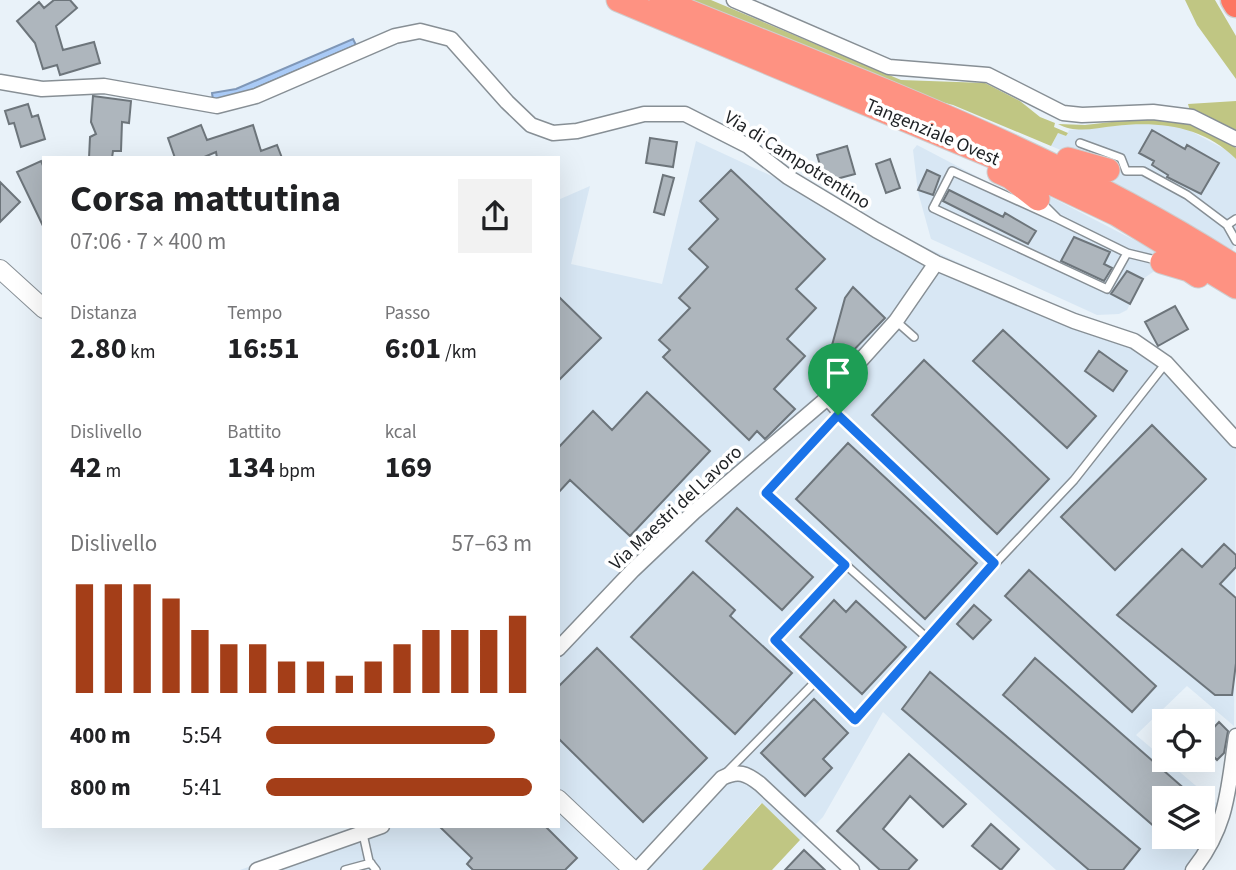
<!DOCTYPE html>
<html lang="it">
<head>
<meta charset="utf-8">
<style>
  body { margin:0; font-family:"Source Sans 3",sans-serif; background:#f2f2f2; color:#202124; height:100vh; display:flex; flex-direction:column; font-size:26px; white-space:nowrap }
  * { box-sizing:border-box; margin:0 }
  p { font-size:23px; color:#757577 }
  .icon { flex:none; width:38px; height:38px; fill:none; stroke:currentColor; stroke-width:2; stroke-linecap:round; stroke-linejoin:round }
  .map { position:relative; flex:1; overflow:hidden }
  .details { position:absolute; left:42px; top:156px; width:518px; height:672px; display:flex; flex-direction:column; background:#fff; border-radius:0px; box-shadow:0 7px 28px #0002 }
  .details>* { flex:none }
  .controls { position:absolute; left:1152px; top:709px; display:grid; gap:14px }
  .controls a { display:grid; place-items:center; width:63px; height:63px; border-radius:0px; background:#fff; box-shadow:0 7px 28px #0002; font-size:35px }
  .pin { position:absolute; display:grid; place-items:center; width:60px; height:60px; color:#fff; margin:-72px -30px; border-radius:50% 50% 50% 0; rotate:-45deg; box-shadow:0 0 7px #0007 }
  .pin .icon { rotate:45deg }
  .round { display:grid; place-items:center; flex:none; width:74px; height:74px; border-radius:0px; background:#f2f2f2 }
  .head { display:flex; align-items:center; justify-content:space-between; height:119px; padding:0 28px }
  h1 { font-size:38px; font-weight:700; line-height:52px }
  .figures { display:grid; grid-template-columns:repeat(3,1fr); gap:10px; height:119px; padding:7px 28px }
  .figures div { display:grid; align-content:center }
  .figures b { font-size:30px; font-weight:700 }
  .figures small { font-size:19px; font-weight:400 }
  .figures p { font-size:19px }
  .chart { height:196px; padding:14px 28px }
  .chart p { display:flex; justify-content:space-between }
  .chart svg { width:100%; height:126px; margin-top:7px; stroke:#a43e18; stroke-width:6 }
  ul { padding:0 28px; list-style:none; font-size:23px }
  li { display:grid; grid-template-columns:112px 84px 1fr; align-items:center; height:52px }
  li i { height:18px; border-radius:9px; background:#a43e18 }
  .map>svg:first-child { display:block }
  .built { fill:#d8e7f4; fill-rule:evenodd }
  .green { fill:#c0c683 }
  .water { fill:#a9caf6; stroke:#7f97b7; stroke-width:2 }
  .building { fill:#aeb6bd; stroke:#6d757b; stroke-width:2 }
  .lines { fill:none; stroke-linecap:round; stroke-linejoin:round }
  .service-casing { stroke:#878f95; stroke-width:10 }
  .minor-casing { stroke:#878f95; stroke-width:17 }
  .tertiary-casing { stroke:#878f95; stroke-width:20 }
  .trunk-casing { stroke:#cececf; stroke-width:25 }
  .motorway-casing { stroke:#cececf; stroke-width:27 }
  .service { stroke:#fff; stroke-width:7 }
  .minor { stroke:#fff; stroke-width:14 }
  .tertiary { stroke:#fff; stroke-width:18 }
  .trunk { stroke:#fe9282; stroke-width:23 }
  .motorway { stroke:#fd7662; stroke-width:24 }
  .route-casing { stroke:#fff; stroke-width:14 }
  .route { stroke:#1a73e8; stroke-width:9 }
  .labels { text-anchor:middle; stroke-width:7; stroke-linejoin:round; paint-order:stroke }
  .street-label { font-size:19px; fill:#1e2124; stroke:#fff }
</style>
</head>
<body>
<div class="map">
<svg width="1236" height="870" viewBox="0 0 1236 870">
  <rect width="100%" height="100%" fill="#e9f2f9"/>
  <path class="built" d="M1157,122L1185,128L1228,151L1236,159V242L1232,250L1107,179L1090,162L1051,146L1058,133L1066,136L1069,130Z
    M696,141L1167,359L1236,433L1234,726L1187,686L1136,735L1221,807L1208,844L1185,870H1056L883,712L823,817L800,840L761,803L702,870H240L361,826H558V200L590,186L571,264L662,284ZM1164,798H1202V836H1164Z
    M917,145L1024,201L1043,193L1165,256L1160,267L1143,279L1127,310L1119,314L1097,315L931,239L918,192L913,150Z"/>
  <path class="green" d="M688,0H711L901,80L985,83L1020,101L1040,117L1055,123L1054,127L1068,133L1066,136L1058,133L1051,146L953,105L910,94Z
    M1185,0H1215L1236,36V79L1197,25Z
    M1236,101V130L1190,111L1188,104Z
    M1138,119C1183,119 1198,123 1236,148V159C1203,126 1159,121 1115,126C1094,128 1077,134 1058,124L1085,125Z
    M762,803L800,840L772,870H702Z"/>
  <path class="water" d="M353,39L356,45L242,94L213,100L212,93L236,89Z"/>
  <path class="building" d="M54,0H70L77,8L56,26L63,50L94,42L100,63L60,75L57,65L43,69L35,43L17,21L39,2L44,8Z
    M93,96L131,101L129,123L122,122L121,151H113L112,158H89L90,137L96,134L91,122Z
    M28,104L32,117L38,115L45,139L21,147L14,123L9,124L5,111Z
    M201,125L207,140L253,125L261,151L277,145L282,158H217L216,152L202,158H175L168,138Z
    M1152,130L1185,149L1187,145L1219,163L1201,194L1167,177L1168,175L1152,165L1154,161L1139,153Z
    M650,138L677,142L673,167L646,163Z
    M847,146L855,174L825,182L817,155Z
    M890,159L900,188L886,193L876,164Z
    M41,161L44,168V228L17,172Z
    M731,170L825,259L796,289L816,308L787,339L805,356L774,389L795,409L765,439L757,431L749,440L663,357L670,350L659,340L690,308L679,298L708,267L689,249L718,219L700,201Z
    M927,170L940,176L933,195L918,190Z
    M663,175L674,178L664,215L654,212Z
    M0,182L20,202L0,222Z
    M949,190L1003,217L1005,213L1036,231L1028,244L943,201Z
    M1074,237L1110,252L1104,264L1112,268L1104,281L1061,261Z
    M1127,271L1143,279L1130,304L1111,294Z
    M853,287L885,318L844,360L831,349L845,298Z
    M558,296L601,338L558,381Z
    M1175,306L1188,329L1158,346L1145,322Z
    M1003,330L1096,416L1067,448L973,361Z
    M1099,351L1127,371L1113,391L1085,371Z
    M924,360L1049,479L997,534L872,415Z
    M647,392L710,451L630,536L570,480L558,493V448L593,411L612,430Z
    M1152,425L1206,479L1115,570L1061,517Z
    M848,443L977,563L925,619L796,499Z
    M737,508L813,577L782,610L706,541Z
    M1224,544L1236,555V567L1220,584L1236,598V663L1232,695H1215L1117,615L1182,549L1202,567Z
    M1029,570L1156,686L1132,712L1005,596Z
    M693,572L735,610L730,616L792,673L735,734L631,637Z
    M834,600L846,612L856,601L906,647L862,694L800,637Z
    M974,605L991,620L973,639L957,624Z
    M597,648L707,758L643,822L558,738V687Z
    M1035,658L1195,798H1164V835L1003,695Z
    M930,672L1140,849L1123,870H1089L902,709Z
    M814,699L848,733L823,759L832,768L805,796L761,753Z
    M1219,722L1228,731L1224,753L1217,760L1202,745V740Z
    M909,754L966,804L943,827L910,796L883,829L917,860L908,870H880L837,831Z
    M991,824L1019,849L1001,870L972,846Z
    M439,826H545L577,858L565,870H473L467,864L472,858Z
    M804,850L825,870H785Z"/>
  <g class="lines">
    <defs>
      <path id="service" d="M1080,143L1121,158L1126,171H1143L1187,195L1227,225L1236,219
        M1040,201L1058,219L1127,253L1107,289L933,208L952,171L1058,219
        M1227,225L1236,241
        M1127,253L1160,261
        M896,321L914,337
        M825,400L838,415L994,563
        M838,415L766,493L926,637
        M845,565L775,640L855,721L926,637L1074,480L1166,363
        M727,772L816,681
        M363,834L369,861L376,870
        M345,870L371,863"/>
      <path id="minor" d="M734,0L889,67L988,75L1063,113L1082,115L1153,112L1192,117L1236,139
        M0,82L42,89L104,86L217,106L256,96L395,36L420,31L451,39L507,102L531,125L553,133L577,131L644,114H685L748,146L788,177L876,230L936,263L1074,321L1134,341L1166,363L1236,440
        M558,649L633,570L694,512L825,400L896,321L936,263
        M257,870L382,826
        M637,870L722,778C738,770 746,773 760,784L852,870
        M1193,870C1228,826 1228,789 1236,736"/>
      <path id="tertiary" d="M0,269L44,309
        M558,799L633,870"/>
      <path id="trunk" d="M618,0L1015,166L1116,214L1236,287
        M661,0C856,80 1058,152 1236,267
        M1068,159L1108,170
        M999,172L1010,177L1038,199
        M1162,262L1189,270L1198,276"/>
      <path id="motorway" d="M1233,0L1236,5"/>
    </defs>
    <use href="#service" class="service-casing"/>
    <use href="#minor" class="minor-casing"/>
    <use href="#tertiary" class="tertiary-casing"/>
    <use href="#trunk" class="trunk-casing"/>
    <use href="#motorway" class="motorway-casing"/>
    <use href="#service" class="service"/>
    <use href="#minor" class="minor"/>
    <use href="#tertiary" class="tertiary"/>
    <use href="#trunk" class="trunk"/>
    <use href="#motorway" class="motorway"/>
  </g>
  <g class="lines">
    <defs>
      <path id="route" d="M838,415L994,563L855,720L775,640L845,565L766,493Z"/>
    </defs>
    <use href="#route" class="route-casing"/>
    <use href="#route" class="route"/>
  </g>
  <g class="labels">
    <g class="street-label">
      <text transform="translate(933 131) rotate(23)" y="7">Tangenziale Ovest</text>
      <text transform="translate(798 159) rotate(32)" y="7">Via di Campotrentino</text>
      <text transform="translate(675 507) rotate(-43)" y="7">Via Maestri del Lavoro</text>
    </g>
  </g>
</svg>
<div class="controls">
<a><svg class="icon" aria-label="locate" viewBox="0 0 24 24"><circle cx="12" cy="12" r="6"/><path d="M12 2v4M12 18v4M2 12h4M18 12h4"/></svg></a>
<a><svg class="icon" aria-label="layers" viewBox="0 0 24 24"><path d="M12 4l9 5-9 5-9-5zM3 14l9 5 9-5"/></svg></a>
</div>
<div class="pin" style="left:838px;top:415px;background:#1e9e55"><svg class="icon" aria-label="arrive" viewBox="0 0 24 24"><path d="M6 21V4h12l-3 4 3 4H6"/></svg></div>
<section class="details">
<div class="head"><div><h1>Corsa mattutina</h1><p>07:06 · 7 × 400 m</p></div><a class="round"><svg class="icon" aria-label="share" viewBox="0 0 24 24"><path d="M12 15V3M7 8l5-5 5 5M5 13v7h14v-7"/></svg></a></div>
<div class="figures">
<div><p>Distanza</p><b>2.80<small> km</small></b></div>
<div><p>Tempo</p><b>16:51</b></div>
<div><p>Passo</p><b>6:01<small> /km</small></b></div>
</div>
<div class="figures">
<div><p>Dislivello</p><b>42<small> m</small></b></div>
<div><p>Battito</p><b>134<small> bpm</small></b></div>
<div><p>kcal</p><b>169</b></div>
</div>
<div class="chart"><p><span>Dislivello</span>57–63 m</p>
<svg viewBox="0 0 160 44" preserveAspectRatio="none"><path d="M5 44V6M15 44V6M25 44V6M35 44V11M45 44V22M55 44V27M65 44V27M75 44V33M85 44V33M95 44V38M105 44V33M115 44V27M125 44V22M135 44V22M145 44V22M155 44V17"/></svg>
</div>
<ul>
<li><b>400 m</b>5:54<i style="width:86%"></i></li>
<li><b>800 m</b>5:41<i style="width:100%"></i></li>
</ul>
</section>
</div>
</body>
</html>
